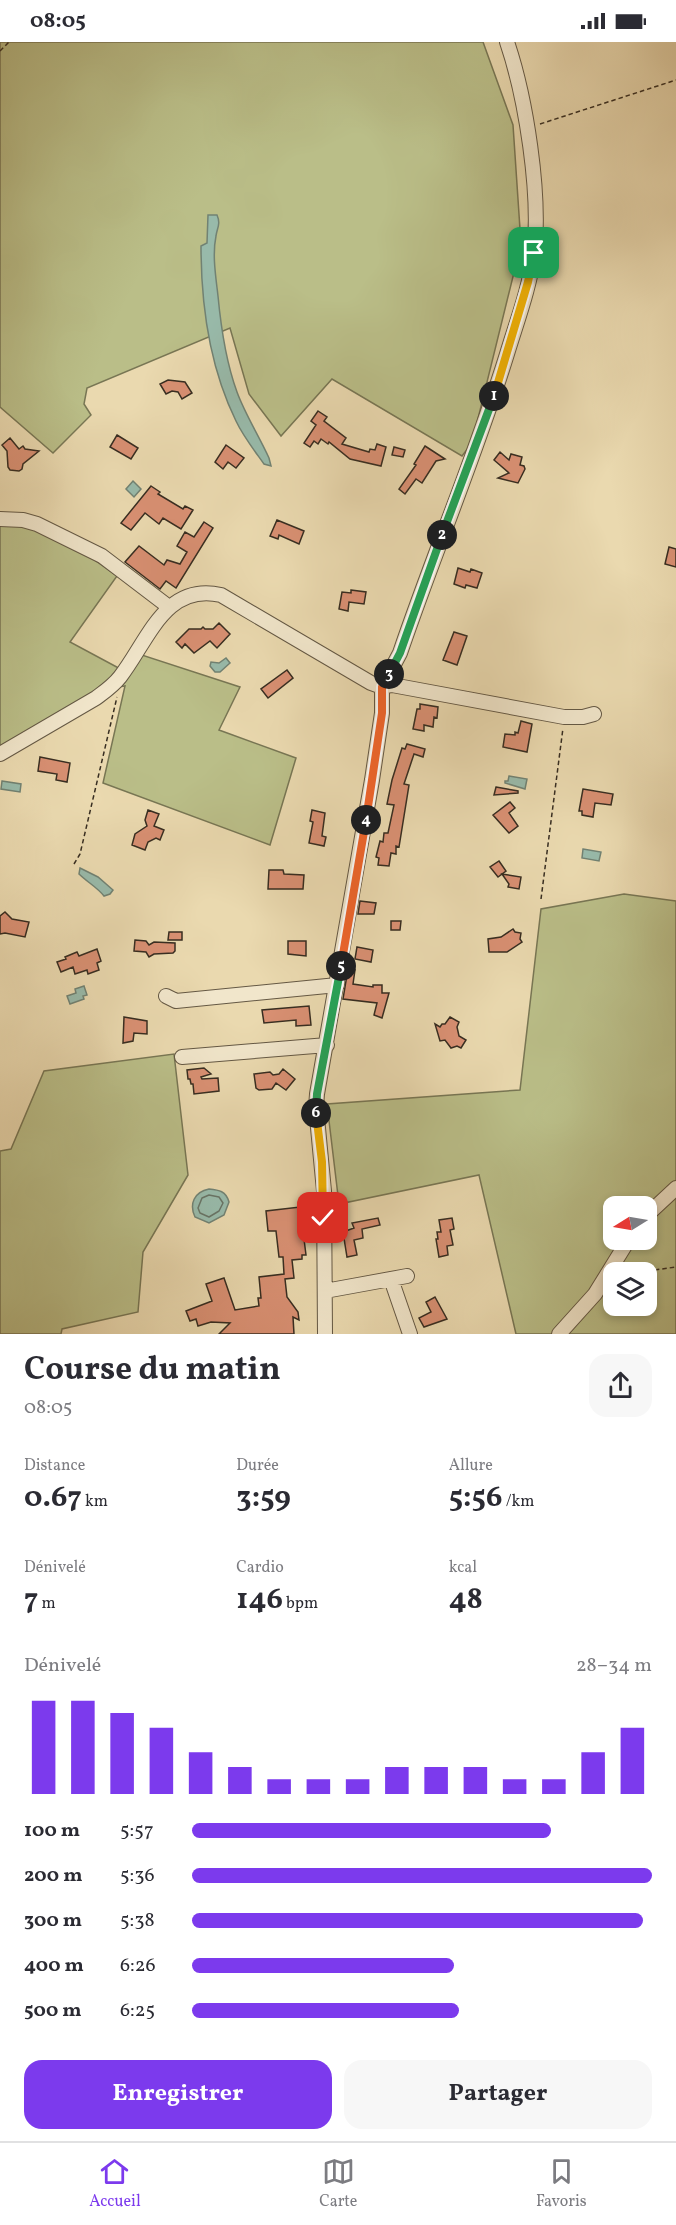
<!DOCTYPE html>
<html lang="fr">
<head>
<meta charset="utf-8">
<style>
  body { margin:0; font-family:Vollkorn,serif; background:#f7f7f7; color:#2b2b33; height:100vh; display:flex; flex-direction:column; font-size:22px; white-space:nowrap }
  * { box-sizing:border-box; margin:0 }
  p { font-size:20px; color:#7c7c81 }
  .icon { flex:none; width:33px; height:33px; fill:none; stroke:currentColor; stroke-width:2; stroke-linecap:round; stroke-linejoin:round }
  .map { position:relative; height:1292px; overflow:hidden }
  .sheet { display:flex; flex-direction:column; background:#fff; flex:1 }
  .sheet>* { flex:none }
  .needle { width:39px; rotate:259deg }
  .fabs { position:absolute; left:603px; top:1154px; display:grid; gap:12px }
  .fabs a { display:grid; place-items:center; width:54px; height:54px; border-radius:12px; background:#fff; box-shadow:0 3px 9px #0003; font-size:30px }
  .pin { position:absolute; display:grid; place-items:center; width:51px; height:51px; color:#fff; margin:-26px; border-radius:12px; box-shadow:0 3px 9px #0006 }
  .km { position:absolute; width:30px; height:30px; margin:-15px; border-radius:50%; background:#222; color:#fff; font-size:16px; line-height:30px; text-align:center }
  .round { display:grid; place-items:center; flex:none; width:63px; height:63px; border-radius:18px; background:#f7f7f7 }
  .overview { display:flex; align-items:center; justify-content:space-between; height:102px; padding:0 24px }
  h1 { font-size:33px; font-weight:700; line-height:45px }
  .stats { display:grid; grid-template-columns:repeat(3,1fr); gap:9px; height:102px; padding:6px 24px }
  .stats div { display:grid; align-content:center }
  .stats b { font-size:30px; font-weight:700 }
  .stats small { font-size:16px; font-weight:400 }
  .stats p { font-size:16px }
  .chart { height:168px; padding:12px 24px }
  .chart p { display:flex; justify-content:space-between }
  .chart svg { width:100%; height:108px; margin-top:6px; stroke:#7c3aed; stroke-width:6 }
  .cta { display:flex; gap:12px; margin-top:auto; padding:12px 24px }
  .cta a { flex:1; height:69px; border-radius:18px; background:#7c3aed; color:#fff; font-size:24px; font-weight:700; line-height:69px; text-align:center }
  .cta a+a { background:#f7f7f7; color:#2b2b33 }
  ul { padding:0 24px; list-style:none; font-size:20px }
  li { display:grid; grid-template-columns:96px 72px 1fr; align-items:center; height:45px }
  li i { height:15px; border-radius:8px; background:#7c3aed }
  .status { display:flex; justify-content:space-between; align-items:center; height:42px; padding:0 30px; background:#fff; direction:ltr }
  .status svg { height:16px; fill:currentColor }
  .tab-bar { display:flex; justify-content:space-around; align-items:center; height:84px; border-top:2px solid #e1e1e2; background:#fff; font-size:16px; color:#7c7c81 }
  .tab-bar a { display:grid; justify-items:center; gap:3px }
  .tab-bar .selected { color:#7c3aed }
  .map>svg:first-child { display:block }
  .green { fill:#babe88; stroke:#787654; stroke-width:1.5; fill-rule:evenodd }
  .water { fill:#98baaa; stroke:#718273; stroke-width:1.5 }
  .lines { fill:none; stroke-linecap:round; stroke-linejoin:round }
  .shore { stroke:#687466; stroke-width:1.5 }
  .building { fill:#d99073; stroke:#372d21; stroke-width:1.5 }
  .minor-casing { stroke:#645844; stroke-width:16 }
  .path { stroke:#372d21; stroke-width:1.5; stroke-dasharray:4.5 3; stroke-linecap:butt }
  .minor { stroke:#f1e6cb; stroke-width:14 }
  .split-1-casing { stroke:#fff; stroke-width:12 }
  .split-2-casing { stroke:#fff; stroke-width:12 }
  .split-3-casing { stroke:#fff; stroke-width:12 }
  .split-4-casing { stroke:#fff; stroke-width:12 }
  .split-5-casing { stroke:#fff; stroke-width:12 }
  .split-6-casing { stroke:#fff; stroke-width:12 }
  .split-7-casing { stroke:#fff; stroke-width:12 }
  .split-1 { stroke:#f5b400; stroke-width:8 }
  .split-2 { stroke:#22a559; stroke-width:8 }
  .split-3 { stroke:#22a559; stroke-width:8 }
  .split-4 { stroke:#f0652b; stroke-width:8 }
  .split-5 { stroke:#f0652b; stroke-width:8 }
  .split-6 { stroke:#22a559; stroke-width:8 }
  .split-7 { stroke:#f5b400; stroke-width:8 }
</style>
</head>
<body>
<div class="status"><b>08:05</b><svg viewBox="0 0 49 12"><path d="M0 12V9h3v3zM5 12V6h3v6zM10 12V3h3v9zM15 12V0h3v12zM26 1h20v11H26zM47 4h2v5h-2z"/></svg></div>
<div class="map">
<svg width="676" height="1292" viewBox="0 0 676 1292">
  <rect width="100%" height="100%" fill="#ead9af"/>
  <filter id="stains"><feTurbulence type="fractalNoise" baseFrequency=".00333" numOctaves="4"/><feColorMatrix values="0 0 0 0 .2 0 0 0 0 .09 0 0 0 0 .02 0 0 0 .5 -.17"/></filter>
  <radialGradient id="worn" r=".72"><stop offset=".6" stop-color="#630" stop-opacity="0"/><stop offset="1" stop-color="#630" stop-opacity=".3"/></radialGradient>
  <path class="green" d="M0,0H483L513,83L521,202L472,401L462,414L332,337L281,394L249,352L230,286L87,346L84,362L91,373L53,411L0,365Z
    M25,483L86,512L117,534L70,600L126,630L142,613L240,645L219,688L296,716L270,803L103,741L125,644L103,647L0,705V484Z
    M624,852L676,859V1292H516L479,1133L339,1162L327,1062L520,1048L541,867ZM614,1164H646V1197H614ZM614,1230H646V1263H614Z
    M174,1012L188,1133L143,1210L138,1270L62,1287L61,1292H0V1109L11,1107L44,1029Z"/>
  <path class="water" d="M208,173H217C221,182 217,186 216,194C212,213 216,236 218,254C221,286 226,320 237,350C245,372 259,394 269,416L271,424L264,422C254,408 243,394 236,379C210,326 201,263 201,204L207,201Z
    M133,439L141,447L134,455L126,447Z
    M226,616L230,621L220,630H215L210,624L211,620L219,621Z
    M509,734L527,737L525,747L505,741V739H508Z
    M2,739L21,742L20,750L1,747Z
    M583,807L601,810L599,819L582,816Z
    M80,826L98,835L113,848L110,852L104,854C97,845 87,840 79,832Z
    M84,944L87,953L83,954L84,957L70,962L67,954L76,951L75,947Z
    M209,1147C219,1148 226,1149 229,1160L224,1173L209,1181L195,1175C189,1162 194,1150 209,1147Z"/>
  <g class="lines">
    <path class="shore" d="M209,1153L219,1155L223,1161L219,1169L209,1175L200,1171L198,1166L202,1156Z"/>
  </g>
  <path class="building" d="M168,338L185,340L192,351L182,357L178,350L172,349L166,352L160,342Z
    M318,369L327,375L324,379L346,396L342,402L369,410L370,407L375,408L377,402L386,405L381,424L350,417L329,400L328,402L321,397L318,402L314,399L310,405L304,401L316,383L311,379Z
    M117,393L138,406L131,417L110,405Z
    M10,396L19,407L23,404L25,407L39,409L23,422L22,427L19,429L10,428L8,425L7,409L2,403Z
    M226,403L244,416L236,426L228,420L223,427L215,420Z
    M425,404L445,417L436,419L422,441L416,437L405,452L399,447L416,423L414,422Z
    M394,405L405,408L403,415L392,413Z
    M500,410L509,418L511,412L522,415L520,423L524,424L525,427L518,441L498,436L509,431L494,418Z
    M151,444L160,450L158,452L183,467L185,464L193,468L181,487L163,476L159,482L145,471L131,488L121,481Z
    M277,478L304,489L299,502L279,493L278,497L270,494Z
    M204,480L213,486L176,546L166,539L160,547L125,520L139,504L164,523L167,518L180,522L187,510L177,504L185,490L194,495Z
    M669,505L676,507V525L665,522Z
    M458,526L470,530L471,527L482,531L477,546L466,543L465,546L454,542Z
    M351,548L366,550L364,562L349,560L348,569L339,567L342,550L351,551Z
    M219,581L230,592L217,606L210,599L194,611L185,602L182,606L176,600L189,587H201L203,585L205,587H213Z
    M454,590L467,594L457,623L443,618Z
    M287,628L293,636L268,656L261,647Z
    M420,662L438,665L437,676L434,675L433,685L424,683V689L413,687L417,667H420Z
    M521,679L532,682L527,710L503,705L505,692L515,693V690L518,691Z
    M407,702L425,707L423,715L414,712L404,742L409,743L399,805L396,804V812L391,811L389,824L378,823L379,816L376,815L380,799L383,800L384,791H388L394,763L387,762L392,738L402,706L405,707Z
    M40,715L70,721L67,740L56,738L57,732L38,729Z
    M496,745L518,749V751L494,753Z
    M583,747L613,752L611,763L595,761L593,775L582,773V769H579Z
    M510,760L515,766L509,771L518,784L509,791L493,773Z
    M148,768L159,772L154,784L164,788L160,798L156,796L148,800L145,808L132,803L135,792L147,784L145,778Z
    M312,768L325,771L322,794L326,795L324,804L309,801L313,780L310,779Z
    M499,819L506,829L498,835L490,825Z
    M269,828H283L284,832L304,833L303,847H268Z
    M502,832L521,835L519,847L508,845L509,842Z
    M360,859L376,861L374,872H358Z
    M5,870L12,877L29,880L25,895L5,891L0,892V874Z
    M391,879H401L400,888H391Z
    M513,887L515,890L521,891L520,897L522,900L507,910H489L488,897L501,895Z
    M169,890H182V898H168Z
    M135,898L146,899L149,903L154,900L175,901V909L173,911L154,912L149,915L146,910L134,909Z
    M288,899H306V914L288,912Z
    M357,905L373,908L371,920L355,917Z
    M97,907L101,919L97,921L99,928L88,932L87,928L75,932L73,925L61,930L57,920L66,917L65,915L77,910L79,914Z
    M348,927L355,928L353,942L373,945V943H382V951H389L382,976L374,973L377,961L343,957Z
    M309,964L311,983L296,984V978L264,981L262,968Z
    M124,975L147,979V992L134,991L133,999L123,1001Z
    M450,975L459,980L457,985L459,994L466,998L461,1006L457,1004L451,1006L445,998L440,999L435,982L440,985L442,982H445Z
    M204,1026L211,1032L201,1035L202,1037L218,1036L219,1049L194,1052L193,1042H191L190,1037H188L187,1028Z
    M283,1027L295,1037L286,1048L276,1041L272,1047L259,1048L256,1046L254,1032L270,1030L273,1033L279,1032Z
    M300,1165L306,1213H302V1217L292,1218L294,1236L285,1237L287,1255L298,1270L299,1278L293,1275L294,1292H219L230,1281L211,1280L198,1284L196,1277L190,1279L186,1269L212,1259L206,1242L224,1236L235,1268L259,1264L258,1256H261L259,1235L284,1232L283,1215H279L276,1189H268L266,1169Z
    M378,1176L380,1183L362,1187L363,1196L354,1198L357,1213L347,1215L343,1190L354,1186L352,1181Z
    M452,1176L454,1187L450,1188L453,1203L447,1204L448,1213L439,1215L436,1197H438L437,1190H441L439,1178Z
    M435,1255L447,1277L424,1285L419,1276L431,1270L426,1260Z"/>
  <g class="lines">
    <defs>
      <path id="minor" d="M0,477L23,478L37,482L102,514L169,565
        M0,712L96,656C104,650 113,644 120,635C148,599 165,540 221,553L371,641L382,645L392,643L564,675H583L594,672
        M166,954L176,959L337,943
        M182,1015L327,1003
        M646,1174L676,1146
        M391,1237L410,1292
        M325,1249L407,1234
        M325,1292L324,1149L316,1065L317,1052L372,738L382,671V645L400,611C434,511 476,413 507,312C517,279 530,245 534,211C541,152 526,56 507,0
        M559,1292L595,1252L629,1197"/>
    </defs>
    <use href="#minor" class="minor-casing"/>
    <path class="path" d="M0,9L9,0
      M540,82L676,38
      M74,822L80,812L117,655
      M541,857L563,686
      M640,1230L676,1225"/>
    <use href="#minor" class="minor"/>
  </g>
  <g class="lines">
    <defs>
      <path id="split-1" d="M494,354L528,240L534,211"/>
      <path id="split-2" d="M442,493L494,354"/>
      <path id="split-3" d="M389,632L400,611L442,493"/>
      <path id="split-4" d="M366,778L382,671V645L389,632"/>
      <path id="split-5" d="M341,924L366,778"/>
      <path id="split-6" d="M316,1071L317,1052L341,924"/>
      <path id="split-7" d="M316,1071L322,1120L323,1176"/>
    </defs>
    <use href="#split-1" class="split-1-casing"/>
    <use href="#split-2" class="split-2-casing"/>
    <use href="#split-3" class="split-3-casing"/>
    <use href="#split-4" class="split-4-casing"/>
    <use href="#split-5" class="split-5-casing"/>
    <use href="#split-6" class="split-6-casing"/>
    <use href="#split-7" class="split-7-casing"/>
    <use href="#split-1" class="split-1"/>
    <use href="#split-2" class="split-2"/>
    <use href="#split-3" class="split-3"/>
    <use href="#split-4" class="split-4"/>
    <use href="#split-5" class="split-5"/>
    <use href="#split-6" class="split-6"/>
    <use href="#split-7" class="split-7"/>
  </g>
  <rect width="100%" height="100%" filter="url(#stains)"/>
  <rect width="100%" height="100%" fill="url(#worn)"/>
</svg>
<div class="fabs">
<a><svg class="needle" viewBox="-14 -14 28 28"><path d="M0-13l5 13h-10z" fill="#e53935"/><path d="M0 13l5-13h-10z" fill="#7c7c81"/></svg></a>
<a><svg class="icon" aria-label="layers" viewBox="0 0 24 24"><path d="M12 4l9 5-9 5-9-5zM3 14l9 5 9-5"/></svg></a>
</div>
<div class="pin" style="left:534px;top:211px;background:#1e9e55"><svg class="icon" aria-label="arrive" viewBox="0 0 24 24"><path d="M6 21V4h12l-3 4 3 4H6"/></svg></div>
<div class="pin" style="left:323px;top:1176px;background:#d93025"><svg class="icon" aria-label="check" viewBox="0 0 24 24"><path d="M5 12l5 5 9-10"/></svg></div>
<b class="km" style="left:494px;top:354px">1</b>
<b class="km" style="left:442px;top:493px">2</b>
<b class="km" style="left:389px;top:632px">3</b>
<b class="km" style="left:366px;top:778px">4</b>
<b class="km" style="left:341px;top:924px">5</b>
<b class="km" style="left:316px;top:1071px">6</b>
</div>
<section class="sheet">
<div class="overview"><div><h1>Course du matin</h1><p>08:05</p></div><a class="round"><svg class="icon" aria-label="share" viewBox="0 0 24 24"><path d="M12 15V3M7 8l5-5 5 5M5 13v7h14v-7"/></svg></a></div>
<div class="stats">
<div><p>Distance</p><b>0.67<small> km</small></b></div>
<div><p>Durée</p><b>3:59</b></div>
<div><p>Allure</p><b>5:56<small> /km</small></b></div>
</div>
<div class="stats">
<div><p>Dénivelé</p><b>7<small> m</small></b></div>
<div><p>Cardio</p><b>146<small> bpm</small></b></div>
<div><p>kcal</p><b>48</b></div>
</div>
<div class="chart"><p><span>Dénivelé</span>28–34 m</p>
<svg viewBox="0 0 160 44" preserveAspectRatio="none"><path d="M5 44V6M15 44V6M25 44V11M35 44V17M45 44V27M55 44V33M65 44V38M75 44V38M85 44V38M95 44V33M105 44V33M115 44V33M125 44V38M135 44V38M145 44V27M155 44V17"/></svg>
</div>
<ul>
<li><b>100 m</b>5:57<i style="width:78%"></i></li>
<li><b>200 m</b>5:36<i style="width:100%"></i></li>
<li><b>300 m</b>5:38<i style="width:98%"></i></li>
<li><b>400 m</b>6:26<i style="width:57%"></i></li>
<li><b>500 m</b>6:25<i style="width:58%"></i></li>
</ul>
<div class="cta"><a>Enregistrer</a><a>Partager</a></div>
</section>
<nav class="tab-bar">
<a class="selected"><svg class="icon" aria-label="home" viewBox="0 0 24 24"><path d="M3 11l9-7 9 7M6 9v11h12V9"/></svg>Accueil</a>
<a><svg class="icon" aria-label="map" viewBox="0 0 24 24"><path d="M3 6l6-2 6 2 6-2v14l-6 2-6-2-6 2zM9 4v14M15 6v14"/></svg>Carte</a>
<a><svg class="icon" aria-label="saved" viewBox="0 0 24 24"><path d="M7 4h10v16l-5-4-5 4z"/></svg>Favoris</a>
</nav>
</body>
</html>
